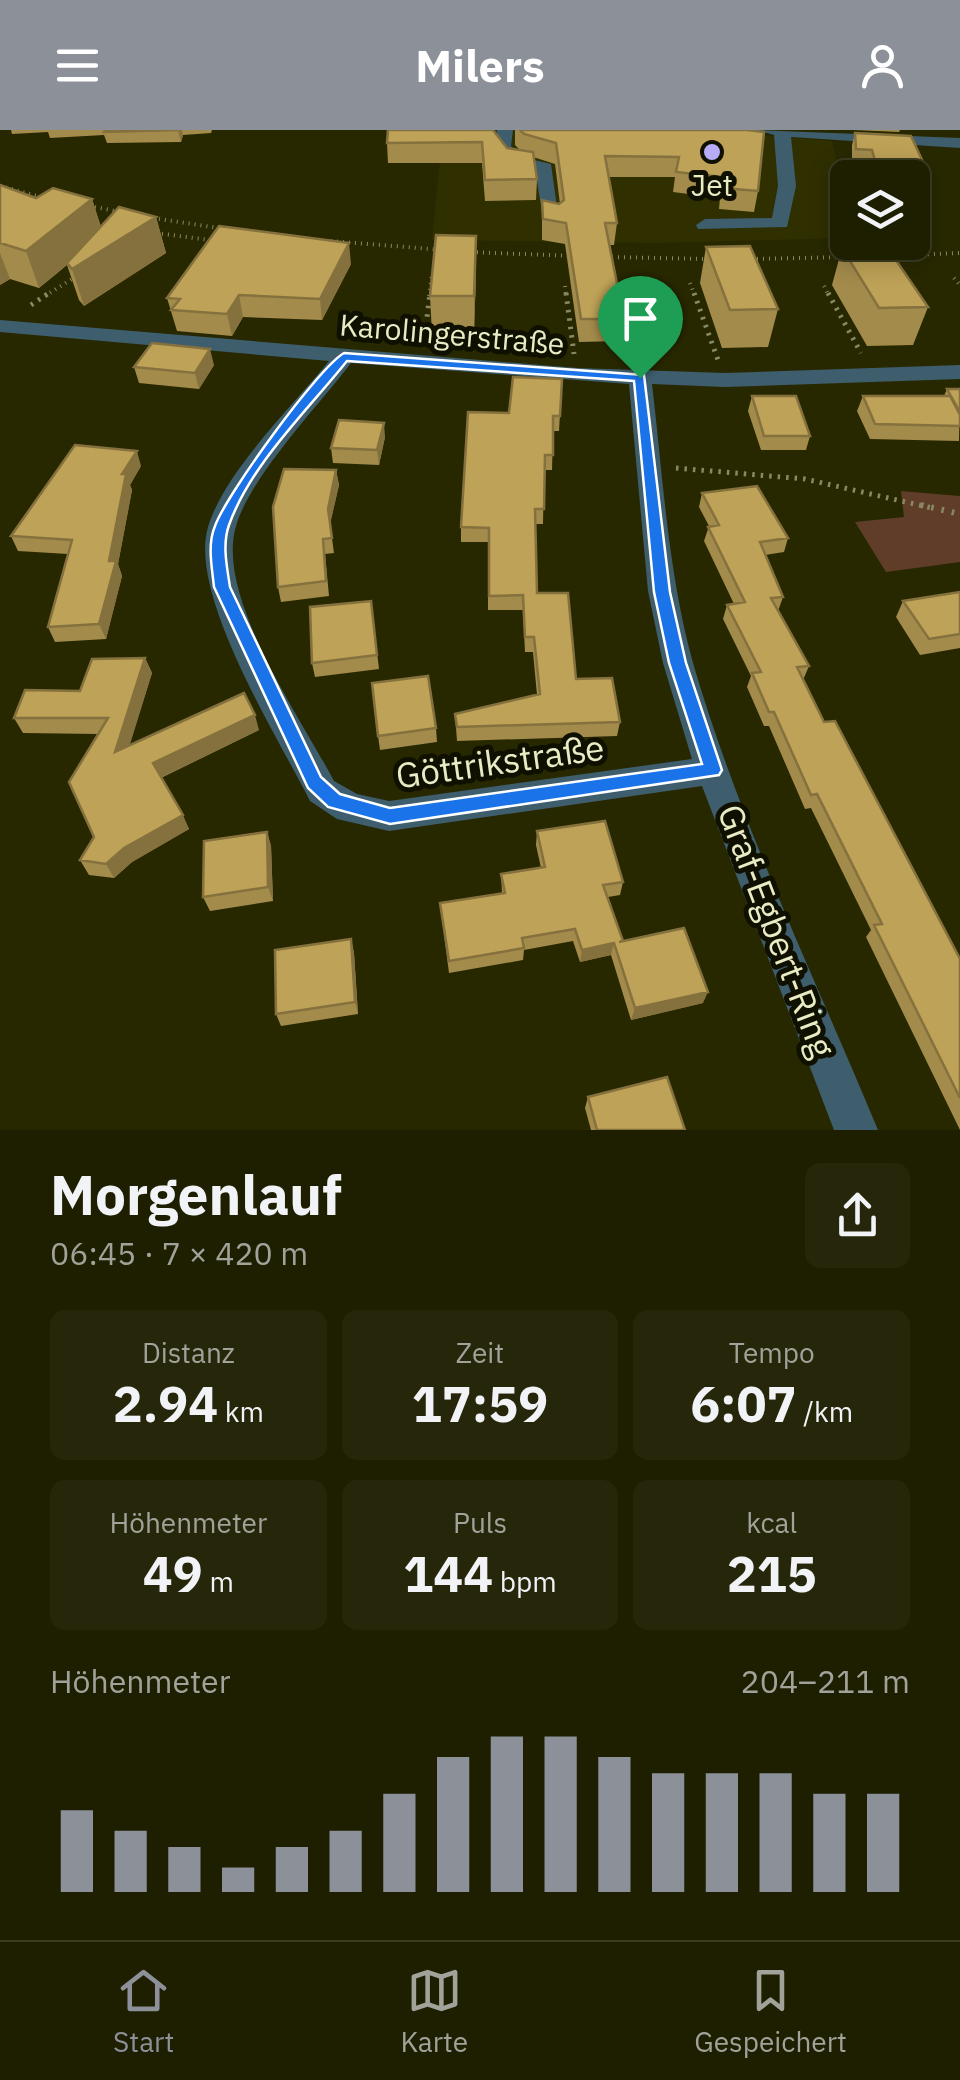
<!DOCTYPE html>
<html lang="de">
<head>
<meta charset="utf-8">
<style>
  body { margin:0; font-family:"IBM Plex Sans",sans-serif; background:#26270a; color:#f1f3f6; height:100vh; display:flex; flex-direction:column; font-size:38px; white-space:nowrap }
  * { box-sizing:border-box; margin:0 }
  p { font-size:32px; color:#a1a299 }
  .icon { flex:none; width:55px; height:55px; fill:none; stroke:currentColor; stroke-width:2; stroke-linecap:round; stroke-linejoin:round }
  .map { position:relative; height:1000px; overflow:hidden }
  .side { display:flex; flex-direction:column; background:#1e1e00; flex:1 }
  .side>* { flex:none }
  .controls { position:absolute; left:830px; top:30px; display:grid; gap:20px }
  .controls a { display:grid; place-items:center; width:100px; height:100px; border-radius:15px; background:#1e1e00; box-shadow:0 5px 25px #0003,0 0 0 2px #3c3c22; font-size:50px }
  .pin { position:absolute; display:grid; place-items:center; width:85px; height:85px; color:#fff; margin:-102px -42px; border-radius:50% 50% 50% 0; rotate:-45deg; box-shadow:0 0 10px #0007 }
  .pin .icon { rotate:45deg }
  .round { display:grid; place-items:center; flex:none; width:105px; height:105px; border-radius:15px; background:#26270a }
  .head { display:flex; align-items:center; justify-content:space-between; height:170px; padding:0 50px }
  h1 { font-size:55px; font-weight:800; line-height:75px }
  .figures { display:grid; grid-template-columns:repeat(3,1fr); gap:15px; height:170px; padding:10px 50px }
  .figures div { display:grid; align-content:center; border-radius:15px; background:#26270a; text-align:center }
  .figures b { font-size:50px; font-weight:800 }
  .figures small { font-size:28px; font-weight:400 }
  .figures p { font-size:28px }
  .chart { height:280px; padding:20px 50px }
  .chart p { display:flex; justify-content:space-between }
  .chart svg { width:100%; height:180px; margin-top:10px; stroke:#8c9099; stroke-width:6 }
  header { display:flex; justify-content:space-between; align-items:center; height:130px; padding:0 50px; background:#8c9099; color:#fff; font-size:45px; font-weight:800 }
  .dock { display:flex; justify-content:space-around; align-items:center; height:140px; border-top:2px solid #3c3c22; background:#1e1e00; font-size:28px; color:#a1a299 }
  .dock a { display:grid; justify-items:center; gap:5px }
  .dock .active { color:#8c9099 }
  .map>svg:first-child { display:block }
  .built { fill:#2f2f00 }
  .green { fill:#5f3d29 }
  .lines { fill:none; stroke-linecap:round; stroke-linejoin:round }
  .path-far2 { stroke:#888962; stroke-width:4; stroke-dasharray:1 5; stroke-linecap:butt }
  .path-far1 { stroke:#888962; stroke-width:5; stroke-dasharray:2.5 6; stroke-linecap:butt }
  .path { stroke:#888962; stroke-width:6; stroke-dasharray:2.5 8; stroke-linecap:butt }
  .minor { fill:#3e5e6e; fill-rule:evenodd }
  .wall { fill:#a38b4b }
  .shaded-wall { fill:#85713d }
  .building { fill:#bea257; stroke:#85713d; stroke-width:2.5 }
  .route { fill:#1a73e8; stroke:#fff; stroke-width:2.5; fill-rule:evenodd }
  .poi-dot { fill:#b6acf8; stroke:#101000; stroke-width:4 }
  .labels { text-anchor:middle; stroke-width:10; stroke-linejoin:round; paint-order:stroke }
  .far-poi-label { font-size:30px; fill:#e9ebc5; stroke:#101000 }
  .far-street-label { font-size:30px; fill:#e9ebc5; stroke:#101000 }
  .street-label { font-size:35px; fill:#e9ebc5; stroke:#101000 }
</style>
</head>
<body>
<header><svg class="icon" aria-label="menu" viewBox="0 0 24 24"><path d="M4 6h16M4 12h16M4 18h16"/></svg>Milers<svg class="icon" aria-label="person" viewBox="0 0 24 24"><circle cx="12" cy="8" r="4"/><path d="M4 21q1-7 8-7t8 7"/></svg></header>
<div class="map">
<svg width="960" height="1000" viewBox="0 0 960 1000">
  <rect width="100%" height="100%" fill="#282800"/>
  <path class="built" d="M443,0H692L832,11L847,75V108L657,113L432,110Z"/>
  <path class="green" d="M901,361L960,366V432L886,442L855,392L904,387Z"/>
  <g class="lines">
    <path class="path-far2" d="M0,56L42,67
      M89,76L121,82
      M153,88L225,99
      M156,103L217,111
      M331,111L443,120
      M471,122L573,126
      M886,126L960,123
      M606,127L708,129
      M751,129L848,127
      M954,148L960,155
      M690,153L695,166
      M565,156L566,166
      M824,156L829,166
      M45,166L75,147
      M429,166L432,144"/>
    <path class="path-far1" d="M566,163L574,224
      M694,163L718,230
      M828,163L861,223
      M31,175L49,163
      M424,212L430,163
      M676,338L805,349L932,378"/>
    <path class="path" d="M921,375L960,384"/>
    <path class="minor" d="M497,0H513L511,16L521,27L551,34L559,92L543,88L535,39L510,36L495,17Z
      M757,0L960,8V18L791,7L796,56L787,97L698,99L696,95L705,89L772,88L778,56L774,5Z
      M0,190L577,238L725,243L960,235V249L725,257L652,254C663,347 668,443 693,533C739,691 815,848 878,1000H834L702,656L389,701L337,689L310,671C278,607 188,465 208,397C225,341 292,277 329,231L0,202ZM351,233L629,254L648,461L663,533L692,629L389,671L357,664L334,651C301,588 215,467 236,396C250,347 319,275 351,233Z"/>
  </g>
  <path class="wall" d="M11,0H212L211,3L183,5L181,12L107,13L104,5L50,8L48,2L12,4Z
    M515,0H747L758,61L754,82L719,79L720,68L673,62L675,47H609L617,93L614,115H609L624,189L621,211L579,212L565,114L542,110V70L560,74L555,34L533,27L537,49L536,70L485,71L482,33H388L387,13L494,2L507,18L520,20L515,15Z
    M853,0H900L899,2Z
    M855,3L924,34L920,46L872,43L869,32L852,31V15Z
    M0,55L36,68L92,69L101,97L156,87L166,123L84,176L79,170L67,135L39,158L10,149L0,155Z
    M706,117L778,179L768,217L722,218L700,153Z
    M842,118L928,177L913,215L867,216L832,155Z
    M351,134L322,190L243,187L232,206L177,201L167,168Z
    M476,142L474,204H432L430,166Z
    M214,235L199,259L139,253L134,237Z
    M562,249L559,301H553L552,340H544L543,394H535L537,463L576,549L620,592L617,606L457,611L455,584L537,565L533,522H525L523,480H488V412H461V397L509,283Z
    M947,259H960L959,311L870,309L857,281L863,266H944Z
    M752,266L810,306L806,320H761L748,281Z
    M385,307L379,335L333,333L331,318Z
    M141,336L130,355L132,360L118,434L122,446L106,509L55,512L48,497L68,424L18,421L11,406Z
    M336,340L339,355L330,394L334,423L325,424L329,466L281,472L278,457Z
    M702,363L788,408L784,422L765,425L783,467L778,481L809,536L803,550L824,592L960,829V1000L866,807L871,800L811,678L805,679L769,596H764L747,557L751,546L723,489L727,475L734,474L704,411L709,396L699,377Z
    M960,462V518L920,525L896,487L903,471Z
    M371,471L379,539L315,547L312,533Z
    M145,528L152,543L129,616L259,600L161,648L189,699L132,732L114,748L89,745L80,730L94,707L98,604L23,603L14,588L80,561Z
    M436,598L437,612L380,620L378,606Z
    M537,701L623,752L620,765L608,767L623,811L703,873L631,890L611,825L580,832L573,811L524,820L523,830L449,843L440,773L502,763L501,744L541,738L536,715Z
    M267,702L271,716L273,771L210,781L203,767Z
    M351,809L354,823L358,884L281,896L276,884Z
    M588,967L685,1000H591L585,978Z"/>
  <path class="shaded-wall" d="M178,0H182L183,5L181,12Z
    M92,69L103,105L39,158L26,121Z
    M156,87L166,123L84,176L72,139Z
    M476,106V142L474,204V166Z
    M349,113L351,134L322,190L320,169Z
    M0,123L10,149L0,155Z
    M239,165L243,187L232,206L227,184Z
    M210,219L214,235L199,259L195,243Z
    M384,293L385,307L379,335L377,320Z
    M137,321L141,336L130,355L132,360L118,434L122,446L106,509L99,494L122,344Z
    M336,340L339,355L330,394L334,423L328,379Z
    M145,528L152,543L123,637L115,622Z
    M255,585L259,600L160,648L153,633Z
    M183,685L189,699L132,732L114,748L106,734L124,718Z
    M267,702L271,716L273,771L268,757Z
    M351,809L354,823L358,884L355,872Z
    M614,813L611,825L580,832L582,820Z
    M708,862L703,873L631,890L635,878Z"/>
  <path class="building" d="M105,0H178L104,2Z
    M388,0H493L507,18L533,22L537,49L485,50L482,12L387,13Z
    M520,0H747L764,2L758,61L723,58L724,47L676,42L679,27L605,26L617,93H605L624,189H581L566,93L543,89L542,70L559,74L564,70L556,13L524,4Z
    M855,3L911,6L924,34L875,31L872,20L856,19Z
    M0,55L36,68L53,58L92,69L26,121L0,113Z
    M119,77L156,87L72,139L67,133Z
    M219,96L349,113L320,169L239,165L227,184L171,180L180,169L167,168Z
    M436,105L476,106L474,166H430Z
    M750,116L778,179L730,180L706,117Z
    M887,117L928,177L879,178L842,118Z
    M152,213L210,219L195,243L134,237Z
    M513,247L562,249L560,286H553V325H545L544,379H535L537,463H568L576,549L612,548L620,592L457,597L455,584L540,564L534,507H525L523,465L489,466V398L461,397L468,282L509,283Z
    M947,259H960V282Z
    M752,266H796L810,306H764Z
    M863,266H950L960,285V296L875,294Z
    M339,290L384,293L377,320L331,318Z
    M75,315L137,321L122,344H126L109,431H116L99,494L48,497L72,410L11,406Z
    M284,339L336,340L328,379L332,408L323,409L326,451L278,457L273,377Z
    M757,356L788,408L760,412L783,467L771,468L809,536L797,537L824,592L835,591L960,829V968L874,795L882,794L817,664L811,665L774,582H769L752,543L761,542L727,475L745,472L708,397L719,395L702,363Z
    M960,462V504L929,509L903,471Z
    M371,471L377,525L312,533L310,477Z
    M145,528L115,622L244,563L255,585L153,633L183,685L124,718L106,734L80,730L94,707L69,652L108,588H14L25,560L80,561L92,529Z
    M428,546L436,598L378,606L372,553Z
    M605,691L623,752L603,755L623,811L619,812L684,798L708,862L635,878L614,813L582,820L575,799L522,808L524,818L449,831L440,773L505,763L501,744L545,737L537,701Z
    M267,702L268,757L203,767L204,711Z
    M351,809L355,872L276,884L275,820Z
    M667,947L685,1000H597L588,967Z"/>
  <path class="route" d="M344,223L644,245L670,462L686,533L722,640L719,645L390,694L328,677L308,658L214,457C212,437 207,415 215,396C226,365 318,238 344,223ZM347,231L634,251L654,462L669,533L702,634L390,678L340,664L321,647L230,457C227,437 222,415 229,395C251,334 307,281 347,231Z"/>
  <circle class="poi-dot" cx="712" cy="22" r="10"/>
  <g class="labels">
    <g class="far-poi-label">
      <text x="712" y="66">Jet</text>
    </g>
    <g class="far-street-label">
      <text transform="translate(452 205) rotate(5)" y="10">Karolingerstraße</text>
    </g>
    <g class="street-label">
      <text transform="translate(500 632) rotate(-8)" y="12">Göttrikstraße</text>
      <text transform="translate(776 801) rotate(69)" y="12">Graf-Egbert-Ring</text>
    </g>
  </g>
</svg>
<div class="controls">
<a><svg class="icon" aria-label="layers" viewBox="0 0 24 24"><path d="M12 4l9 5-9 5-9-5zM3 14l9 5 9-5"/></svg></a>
</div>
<div class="pin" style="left:640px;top:248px;background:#1e9e55"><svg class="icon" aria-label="arrive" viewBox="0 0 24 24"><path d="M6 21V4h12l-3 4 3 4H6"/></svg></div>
</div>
<section class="side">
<div class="head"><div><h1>Morgenlauf</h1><p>06:45 · 7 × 420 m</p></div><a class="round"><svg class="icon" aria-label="share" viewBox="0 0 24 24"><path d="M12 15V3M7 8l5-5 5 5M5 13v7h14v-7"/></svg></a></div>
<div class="figures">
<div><p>Distanz</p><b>2.94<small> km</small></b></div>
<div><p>Zeit</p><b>17:59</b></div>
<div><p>Tempo</p><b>6:07<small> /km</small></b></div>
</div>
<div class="figures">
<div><p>Höhenmeter</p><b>49<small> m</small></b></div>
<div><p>Puls</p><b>144<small> bpm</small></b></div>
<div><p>kcal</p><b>215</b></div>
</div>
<div class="chart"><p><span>Höhenmeter</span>204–211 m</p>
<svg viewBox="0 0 160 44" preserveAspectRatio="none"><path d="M5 44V24M15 44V29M25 44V33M35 44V38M45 44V33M55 44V29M65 44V20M75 44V11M85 44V6M95 44V6M105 44V11M115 44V15M125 44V15M135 44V15M145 44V20M155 44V20"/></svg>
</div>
</section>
<nav class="dock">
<a class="active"><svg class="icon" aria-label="home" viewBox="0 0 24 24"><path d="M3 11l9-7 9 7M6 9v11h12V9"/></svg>Start</a>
<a><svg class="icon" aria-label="map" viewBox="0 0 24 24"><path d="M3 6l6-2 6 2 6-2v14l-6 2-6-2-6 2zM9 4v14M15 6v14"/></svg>Karte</a>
<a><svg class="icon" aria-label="saved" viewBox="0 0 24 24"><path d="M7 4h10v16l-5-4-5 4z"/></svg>Gespeichert</a>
</nav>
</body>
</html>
